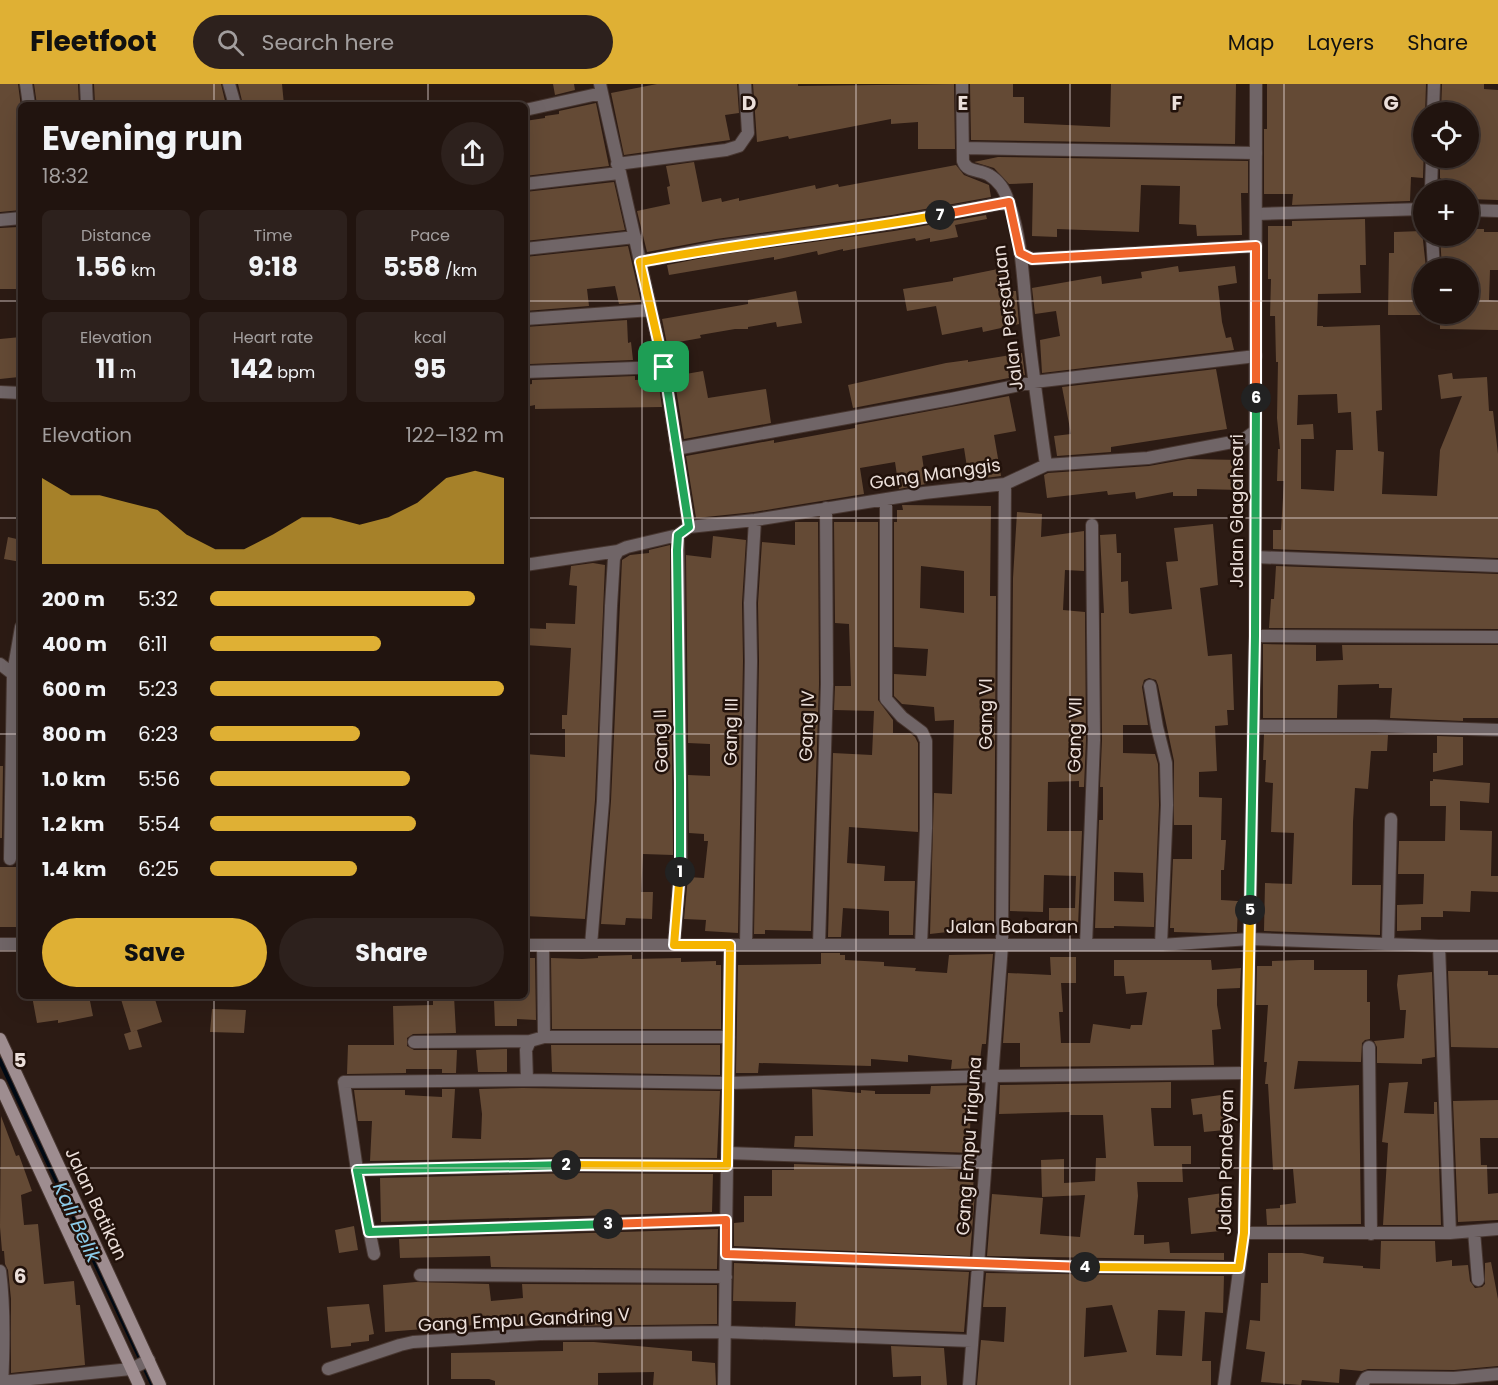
<!DOCTYPE html>
<html lang="en">
<head>
<meta charset="utf-8">
<style>
  body { margin:0; font-family:Poppins,sans-serif; background:#2d211d; color:#f1f3f6; height:100vh; display:flex; flex-direction:column; font-size:22px; white-space:nowrap }
  * { box-sizing:border-box; margin:0 }
  p { font-size:20px; color:#a29e9e }
  .icon { flex:none; width:33px; height:33px; fill:none; stroke:currentColor; stroke-width:2; stroke-linecap:round; stroke-linejoin:round }
  .map { position:relative; flex:1; overflow:hidden }
  .sheet { position:absolute; left:18px; top:18px; width:510px; height:897px; display:flex; flex-direction:column; background:#21140f; border-radius:9px; box-shadow:0 6px 24px #0002,0 0 0 2px #3e332f }
  .sheet>* { flex:none }
  .controls { position:absolute; left:1413px; top:18px; display:grid; gap:12px }
  .controls a { display:grid; place-items:center; width:66px; height:66px; border-radius:50%; background:#21140f; box-shadow:0 6px 24px #0002,0 0 0 2px #3e332f; font-size:30px }
  .pin { position:absolute; display:grid; place-items:center; width:51px; height:51px; color:#fff; margin:-26px; border-radius:12px; box-shadow:0 3px 9px #0006 }
  .km { position:absolute; width:30px; height:30px; margin:-15px; border-radius:50%; background:#222; color:#fff; font-size:16px; line-height:30px; text-align:center }
  .round { display:grid; place-items:center; flex:none; width:63px; height:63px; border-radius:32px; background:#2d211d }
  .summary { display:flex; align-items:center; justify-content:space-between; height:102px; padding:0 24px }
  h1 { font-size:33px; font-weight:700; line-height:45px }
  .metrics { display:grid; grid-template-columns:repeat(3,1fr); gap:9px; height:102px; padding:6px 24px }
  .metrics div { display:grid; align-content:center; border-radius:9px; background:#2d211d; text-align:center }
  .metrics b { font-size:26px; font-weight:700 }
  .metrics small { font-size:16px; font-weight:400 }
  .metrics p { font-size:16px }
  .chart { height:168px; padding:12px 24px }
  .chart p { display:flex; justify-content:space-between }
  .chart svg { width:100%; height:108px; margin-top:6px; fill:#dfb034; opacity:.7 }
  .action { display:flex; gap:12px; margin-top:auto; padding:12px 24px }
  .action a { flex:1; height:69px; border-radius:36px; background:#dfb034; color:#111; font-size:24px; font-weight:700; line-height:69px; text-align:center }
  .action a+a { background:#2d211d; color:#f1f3f6 }
  ul { padding:0 24px; list-style:none; font-size:20px }
  li { display:grid; grid-template-columns:96px 72px 1fr; align-items:center; height:45px }
  li i { height:15px; border-radius:8px; background:#dfb034 }
  header { display:flex; align-items:center; gap:36px; box-sizing:border-box; height:84px; padding:0 30px; background:#dfb034; color:#111 }
  header strong { font-size:28px }
  nav { display:flex; gap:33px; margin-inline-start:auto; font-size:21px }
  .search { width:420px; height:54px; background:#2d211d; display:flex; align-items:center; gap:15px; box-sizing:border-box; padding:0 21px; border-radius:33px; color:#a29e9e; font-size:22px }
  .map>svg:first-child { display:block }
  .lines { fill:none; stroke-linecap:round; stroke-linejoin:round }
  .stream { stroke:#000913; stroke-width:5 }
  .building { fill:#644a35; fill-rule:evenodd }
  .minor-casing { stroke:#473630; stroke-width:14 }
  .tertiary-casing { stroke:#473630; stroke-width:14 }
  .secondary-casing { stroke:#473630; stroke-width:14 }
  .minor { stroke:#706567; stroke-width:12 }
  .tertiary { stroke:#706567; stroke-width:12 }
  .secondary { stroke:#9e8d90; stroke-width:12 }
  .split-1-casing { stroke:#fff; stroke-width:12 }
  .split-2-casing { stroke:#fff; stroke-width:12 }
  .split-3-casing { stroke:#fff; stroke-width:12 }
  .split-4-casing { stroke:#fff; stroke-width:12 }
  .split-5-casing { stroke:#fff; stroke-width:12 }
  .split-6-casing { stroke:#fff; stroke-width:12 }
  .split-7-casing { stroke:#fff; stroke-width:12 }
  .split-8-casing { stroke:#fff; stroke-width:12 }
  .split-1 { stroke:#22a559; stroke-width:8 }
  .split-2 { stroke:#f5b400; stroke-width:8 }
  .split-3 { stroke:#22a559; stroke-width:8 }
  .split-4 { stroke:#f0652b; stroke-width:8 }
  .split-5 { stroke:#f5b400; stroke-width:8 }
  .split-6 { stroke:#22a559; stroke-width:8 }
  .split-7 { stroke:#f0652b; stroke-width:8 }
  .split-8 { stroke:#f5b400; stroke-width:8 }
  .grid { fill:none; stroke:#ebdfda; stroke-width:1.5; stroke-opacity:0.55 }
  .labels { text-anchor:middle; stroke-width:5; stroke-linejoin:round; paint-order:stroke }
  .street-label { font-size:18px; fill:#ebdfda; stroke:#22120b }
  .water-label { font-size:20px; font-style:italic; fill:#8bcbe9; stroke:#22120b }
  .grid-label { font-size:20px; text-anchor:middle; font-weight:bold; fill:#ebdfda; stroke:#22120b; stroke-width:5; stroke-linejoin:round; paint-order:stroke }
</style>
</head>
<body>
<header>
<strong>Fleetfoot</strong>
<div class="search"><svg class="icon" aria-label="search" viewBox="0 0 24 24"><circle cx="10" cy="10" r="6"/><path d="M15 15l6 6"/></svg>Search here</div>
<nav><a>Map</a><a>Layers</a><a>Share</a></nav>
</header>
<div class="map">
<svg width="1498" height="1301" viewBox="0 0 1498 1301">
  <rect width="100%" height="100%" fill="#2c1b14"/>
  <g class="lines">
    <path class="stream" d="M0,976L153,1301"/>
  </g>
  <path class="building" d="M0,0H18L21,23V126L0,128Z
    M34,0H78L79,21H37Z
    M94,0H221L226,21H95Z
    M238,0H282L284,21H243Z
    M553,0H574L575,6L555,11Z
    M657,0H737L739,29L725,31L730,56L624,71L611,9Z
    M753,0H798V2L954,0L955,65H918V38L891,40V35L789,55L788,52L757,58Z
    M970,0H1013V13H1024V39L1110,43L1111,0H1236L1235,60L971,56Z
    M1267,0H1426L1423,94L1411,93L1410,117L1292,121L1293,110H1264V45H1267Z
    M1442,0H1484V5L1498,6V116L1468,115V106H1442L1443,96L1440,94V74H1468V28L1441,27Z
    M596,19L609,82L525,92V37L545,34V32L559,30V27Z
    M998,73L1248,77V109H1241L1242,151L1197,152L1196,141L1179,140L1180,102L1141,101L1139,148L1057,145V153L1032,152L1033,99L1009,100L994,84L974,78Z
    M694,78L702,118L721,114L722,118L739,114V117L815,101L816,105L838,100L839,103L956,81L964,91L989,101L991,113L892,131L716,155L647,168L637,127L670,120L667,103L670,102L666,82Z
    M614,98L625,146L525,157V108Z
    M986,131L987,135L955,141L958,153L930,158V154L916,157L915,154L843,167V165L818,171L817,167L774,176V173L669,191L667,181L718,171L894,147Z
    M1365,135L1366,181H1360L1361,209L1318,210L1317,242H1323V243L1380,241L1382,326L1376,327L1378,367L1384,368L1382,410L1437,412L1440,366L1462,312L1441,315L1438,291L1452,289L1453,295L1487,293L1489,327H1493L1498,370V474L1273,465V446H1281L1284,397H1277L1278,365H1280L1277,334L1278,278H1276L1275,232H1270L1271,195H1268V142H1292V137ZM1337,310L1338,329L1351,328L1353,366H1336L1334,407L1301,405V355H1314L1313,340L1297,341L1298,311Z
    M18,143L17,205H0V144Z
    M1468,145H1484V148H1498V186H1490L1489,216L1498,217V246L1440,245V230H1468V184H1442L1440,152H1468Z
    M1422,147L1426,184H1420V231H1388L1389,169H1394V148Z
    M628,162L641,218L619,220L615,202L587,205L589,222L525,227V173Z
    M1178,182L1179,188L1235,182L1237,199L1218,202L1222,238L1226,254L1231,253L1234,266L1042,289L1040,256L1060,252L1056,227L1035,230L1032,204L1101,192L1102,200L1142,194L1141,188Z
    M1008,183L1012,207H1016L1019,240L983,248L982,243L942,251L936,222L907,227L903,205L953,197V194Z
    M796,207L802,239L777,243L776,238L748,243V245H735L700,251L701,254L667,260L662,235L748,220V216Z
    M627,236L628,259L631,258L633,276L530,280L528,266H525V243Z
    M21,253V289H19V293L0,295V255Z
    M1022,269L1025,291L853,324L848,301L946,279L968,276V278Z
    M1216,285L1227,345L1111,363V368L1057,372L1054,352L1071,350L1062,303Z
    M703,287L708,314L766,305L771,339L684,355L674,292Z
    M635,292V296L658,295L662,323L535,325V321L525,323V301L532,300V296Z
    M1009,312L1016,347L994,351L1001,392L969,396L964,364L922,372L926,400L899,405L895,378L860,384L864,410L754,428L696,434L686,372L774,356V359L855,344V341Z
    M1188,375L1241,376V406L1197,405V412H1173V408L1136,415L1135,408L1108,411L1107,407L1047,414L1044,391L1048,389L1149,382Z
    M902,421L991,422L990,512H996L994,842H974V845L930,850L934,709L952,710L954,636L935,637L934,623L902,620L894,612V590L926,592L928,565L894,563V438H897V426H903ZM921,482L964,487V529L920,524Z
    M1017,428L1042,430L1041,453L1084,447V487L1065,486L1063,526L1085,528L1086,656L1084,703H1079V697L1048,698L1047,747H1082L1078,842H1049V824H1075L1076,792L1044,791L1043,828L1010,827L1013,494Z
    M795,438H818L819,600L811,847L765,846V850H754L759,577L758,519L762,458L795,461Z
    M834,438H878V616L893,636V649H910L915,653L918,659V748L849,743L847,779L885,782L884,797H915L913,851H889V827L843,824L841,853H828L833,669L872,671L874,627L834,626L835,602H851L849,540L835,539Z
    M1213,440L1218,501L1200,504L1208,572L1232,570L1234,626H1227L1228,641L1215,642L1217,687L1199,688V713L1222,714L1221,756H1226L1224,786H1221V816L1238,817L1237,848L1209,849L1174,848V844H1170L1173,775H1192V741H1174V677L1158,601L1156,596L1149,594L1144,596L1142,603L1148,641H1123V669L1155,670L1158,680L1159,721L1154,843L1114,842V844H1095L1099,736H1103V703H1100L1102,656L1101,529H1104L1100,451L1116,450L1117,469H1121V498L1128,497L1129,529L1132,530L1172,525L1166,478L1178,477L1174,444ZM1114,788L1143,789L1144,818L1114,817Z
    M713,452L746,456L742,519L743,577L738,849L705,847L706,836L684,835L688,793L704,794L708,757H704V750L689,749L688,691L710,692V660L688,659L686,471L711,474Z
    M8,453L21,456V478L4,475Z
    M670,461L673,771L643,770L641,808H653L652,835L626,834L625,841L601,840L611,717L622,476L630,471L649,469V466Z
    M593,479L605,481L595,716L585,835L525,832L528,758H525V670L565,673V645H562V631H567L571,564L525,561V544L546,545V539L575,540L577,502L569,501L571,482Z
    M1276,482L1498,490V545L1269,544L1271,515H1274Z
    M1263,560L1316,561V577L1343,576L1342,561H1498V634H1463V637L1390,634L1392,604H1379V600L1338,601L1337,634H1263Z
    M1264,650L1388,651L1387,667H1371L1368,705L1355,704L1353,738L1352,801H1381L1380,851L1264,847L1265,799L1292,800L1294,749L1271,748L1273,699L1265,698L1266,676H1263Z
    M1437,652L1463,653V681L1433,688V669H1437Z
    M0,682H3L2,754H0Z
    M20,683L21,750H19Z
    M1433,695L1490,699L1489,719L1460,717V746L1492,747L1491,792H1498V808L1471,807L1470,828L1443,827V833H1421V846L1397,847V821L1423,820L1424,790H1398L1399,757H1445L1446,722H1430V697H1433Z
    M0,783H16L17,843H0Z
    M821,869H840V871H845V876L884,878V882L916,884L915,887L947,889L949,871L993,870L986,960H982L979,984L951,985L952,976L908,971V978L871,975V982L759,979L758,989H736L738,881L821,880Z
    M632,871V875L681,874V878L716,877V881H721V945H552L551,874L582,875L598,874V872Z
    M1050,873H1076V899H1061L1063,928H1059L1061,959H1090L1093,940L1130,945L1131,941H1142L1147,908L1126,910L1124,892H1114V876H1211L1212,886L1241,884L1240,904L1217,905V921L1221,945L1212,946L1214,981L1020,983V959H1003L1008,889L1051,891Z
    M525,874H535L536,936L517,935V942H495L494,916L522,915V912H525Z
    M1300,876H1314V886H1367V918H1370V955L1365,956L1362,959L1361,978L1298,977L1294,1005L1359,1001L1361,1140L1267,1141L1266,1125L1280,1124V1121L1296,1119L1293,1085L1273,1086L1268,1000H1265L1267,978H1264L1268,921H1256L1257,882H1272V877Z
    M1448,887H1488V891H1498V964L1451,963Z
    M1432,888L1435,973L1422,975V980L1377,979V963L1374,957L1404,954L1406,926H1400L1397,901L1398,891Z
    M32,912H89L93,932L58,939V936L37,939Z
    M120,912H154L162,938L131,948Z
    M433,912H454L456,949L413,950L407,954V962L414,966H457L456,989H442V985H406V989L347,990L348,961H394L393,922L433,921Z
    M212,925L246,926L244,949L210,948Z
    M137,946L142,963L129,966L124,950Z
    M551,961H720V991L552,988Z
    M507,965V988H478L476,966Z
    M1171,998V1024H1151L1154,1062H1191V1080H1182L1183,1098H1137L1138,1112L1134,1151H1144V1160L1169,1158L1170,1169H1224V1176L987,1172L992,1110L1043,1114L1040,1150L1080,1153L1085,1111L1042,1113L1041,1076L1064,1075V1099L1095,1097L1096,1074H1106L1103,1031H1070V1028L999,1030L1000,1001Z
    M1408,998L1404,1029L1434,1030V1018H1437L1441,1141H1383L1388,1059L1382,1058L1389,999Z
    M977,1001L975,1011L971,1012L970,1049H975L974,1069L794,1063L795,1052H813L812,1005L861,1009V1006L875,1007V1010H930L931,1002Z
    M523,1004L720,1007L717,1074L574,1073L370,1077L372,1037H358L354,1006H405V1011L442,1013V1005H455L452,1054L481,1055L482,1030L479,1005Z
    M1221,1011L1225,1046L1204,1048L1202,1030L1193,1031L1191,1015Z
    M1498,1016V1054H1480L1481,1081H1487L1488,1110L1498,1109V1136L1458,1138L1453,1017Z
    M1,1032L16,1072L19,1071L32,1107L21,1111L24,1141L38,1140L44,1200L74,1197L76,1221H80L85,1281L11,1289V1215L8,1186L5,1180L4,1167H2L0,1143Z
    M794,1080L974,1086L973,1109H975L970,1172L734,1162V1139L744,1138V1112H772V1086H794Z
    M574,1089L713,1090L712,1128L381,1138L380,1094Z
    M1230,1108L1233,1127L1226,1128L1230,1146L1191,1150L1188,1114Z
    M354,1142L358,1166L339,1169L335,1146Z
    M718,1145L717,1185L491,1183L490,1172L400,1174L399,1155Z
    M1381,1157H1435L1436,1178L1452,1176V1182L1468,1181L1470,1197L1475,1204L1482,1203L1485,1200V1179L1491,1178L1498,1215V1282L1454,1286L1368,1285L1362,1287L1340,1285L1339,1299L1302,1296L1301,1301L1261,1298L1265,1268L1246,1265L1250,1236L1260,1237L1261,1199H1268V1169H1302L1324,1173L1323,1179L1363,1182V1184L1380,1185Z
    M734,1179L969,1188L964,1248L795,1242L796,1218L733,1217Z
    M986,1189L1224,1192L1223,1229L1205,1228L1202,1277H1211V1301H977L981,1256L1004,1258L1006,1223H983ZM1112,1221L1127,1268L1084,1273L1086,1224ZM1158,1226L1185,1227L1182,1272L1156,1271Z
    M416,1198L489,1200L491,1217L523,1214L522,1200L717,1201V1240L563,1242V1240L559,1239L489,1245V1240L385,1248L383,1201Z
    M369,1220L374,1250L369,1251V1257L351,1259V1262L331,1264L327,1223Z
    M563,1258H594L692,1267V1277L715,1279L716,1301H653L654,1288L598,1289V1301H495V1297L489,1295H451V1269L563,1267Z
    M891,1262L944,1264L947,1301H921V1292L893,1293Z"/>
  <g class="lines">
    <defs>
      <path id="minor" d="M26,0L29,21
        M86,0L87,21
        M229,0L235,21
        M600,0L664,283L689,443
        M962,0L963,77C967,89 980,85 989,91C999,97 1005,106 1008,117C1022,152 1023,197 1027,235C1032,284 1039,332 1046,381
        M525,26L602,9
        M1433,28L1434,0
        M963,64L1256,69
        M617,80L726,66L739,62L748,49L745,0
        M525,100L619,89
        M1431,106L1432,74
        M1468,126L1498,127
        M1256,130L1424,125
        M0,136L21,134
        M1432,152L1434,184
        M525,165L635,153
        M1020,169L1032,175L1256,162
        M640,178L717,163L893,139L1009,118
        M525,235L651,226
        M525,288L664,283
        M0,308L21,309
        M676,365L951,315L1034,298L1256,272
        M886,415V615L902,633L922,648L926,657V744L921,861
        M1255,473L1498,482
        M525,481L618,467L627,463L678,451L689,443L755,436L924,409L1005,400L1046,381L1148,374L1243,356L1255,347
        M1255,552L1498,553
        M0,580L18,594
        M1150,602L1157,643L1166,679L1167,721L1161,861
        M1254,642H1376L1498,646
        M10,775L13,589L21,543
        M1388,860L1391,735
        M591,861L603,717L611,522L614,474L618,467
        M674,861L681,775L678,451
        M746,861L751,577L750,519L755,436
        M819,861L827,600L826,424
        M1086,861L1094,656L1092,441
        M1439,862L1450,1149
        M544,953H729
        M414,958L530,957L544,953L543,861
        M1369,963L1371,1150
        M527,996L526,966L530,957
        M727,1069L986,1078
        M357,1086L574,1081L727,1082
        M1474,1147L1478,1196
        M369,1148L726,1136
        M1244,1149H1450L1498,1145
        M374,1170L357,1086L344,998L527,996L728,999L992,992L1246,989
        M726,1170L1018,1182L1239,1184
        M0,1187C5,1225 4,1263 2,1301
        M420,1191L726,1193
        M328,1285L400,1261L413,1258L540,1250L725,1248L972,1257
        M0,1298L131,1285L149,1276
        M724,1301L730,861
        M969,1301L1002,861L1005,400
        M1362,1301L1366,1294L1368,1293L1454,1294L1498,1290"/>
      <path id="tertiary" d="M0,860H21
        M525,861H1161L1250,855L1439,862H1498
        M1224,1301L1244,1149L1255,552L1256,0"/>
      <path id="secondary" d="M0,955L160,1301
        M0,1001L139,1301"/>
    </defs>
    <use href="#minor" class="minor-casing"/>
    <use href="#tertiary" class="tertiary-casing"/>
    <use href="#secondary" class="secondary-casing"/>
    <use href="#minor" class="minor"/>
    <use href="#tertiary" class="tertiary"/>
    <use href="#secondary" class="secondary"/>
  </g>
  <g class="lines">
    <defs>
      <path id="split-1" d="M664,283L689,443L678,451L677,466L680,698V788"/>
      <path id="split-2" d="M566,1081L727,1082L730,861H674L680,788"/>
      <path id="split-3" d="M566,1081L357,1086L369,1148L608,1140"/>
      <path id="split-4" d="M608,1140L726,1136V1170L1085,1183"/>
      <path id="split-5" d="M1085,1183L1239,1184L1244,1149L1250,826"/>
      <path id="split-6" d="M1250,826L1255,552L1256,314"/>
      <path id="split-7" d="M940,131L1009,118L1020,169L1032,175L1256,162V314"/>
      <path id="split-8" d="M664,283L640,178C740,159 840,149 940,131"/>
    </defs>
    <use href="#split-1" class="split-1-casing"/>
    <use href="#split-2" class="split-2-casing"/>
    <use href="#split-3" class="split-3-casing"/>
    <use href="#split-4" class="split-4-casing"/>
    <use href="#split-5" class="split-5-casing"/>
    <use href="#split-6" class="split-6-casing"/>
    <use href="#split-7" class="split-7-casing"/>
    <use href="#split-8" class="split-8-casing"/>
    <use href="#split-1" class="split-1"/>
    <use href="#split-2" class="split-2"/>
    <use href="#split-3" class="split-3"/>
    <use href="#split-4" class="split-4"/>
    <use href="#split-5" class="split-5"/>
    <use href="#split-6" class="split-6"/>
    <use href="#split-7" class="split-7"/>
    <use href="#split-8" class="split-8"/>
  </g>
  <path class="grid" d="M214,0V21M428,0V21M642,0V1301M856,0V1301M1070,0V1301M1284,0V1301M0,217H21M525,217H1424M1468,217H1498M0,434H21M525,434H1498M0,650H21M525,650H1498M0,867H21M525,867H1498M214,912V1301M428,912V1301M0,1084H1498"/>
  <g class="labels">
    <g class="street-label">
      <text transform="translate(1008 234) rotate(-97)" y="6">Jalan Persatuan</text>
      <text transform="translate(935 390) rotate(-8)" y="6">Gang Manggis</text>
      <text transform="translate(1237 427) rotate(-90)" y="6">Jalan Glagahsari</text>
      <text transform="translate(986 630) rotate(-90)" y="6">Gang VI</text>
      <text transform="translate(807 642) rotate(-88)" y="6">Gang IV</text>
      <text transform="translate(731 648) rotate(-89)" y="6">Gang III</text>
      <text transform="translate(1075 651) rotate(-89)" y="6">Gang VII</text>
      <text transform="translate(661 657) rotate(-92)" y="6">Gang II</text>
      <text x="1012" y="849">Jalan Babaran</text>
      <text transform="translate(969 1062) rotate(-86)" y="6">Gang Empu Triguna</text>
      <text transform="translate(1226 1078) rotate(-89)" y="6">Jalan Pandeyan</text>
      <text transform="translate(96 1120) rotate(65)" y="6">Jalan Batikan</text>
      <text transform="translate(524 1236) rotate(-3)" y="6">Gang Empu Gandring V</text>
    </g>
    <g class="water-label">
      <text transform="translate(77 1138) rotate(65)" y="7">Kali Belik</text>
    </g>
  </g>
  <g class="grid-label">
    <text x="749" y="26">D</text>
    <text x="963" y="26">E</text>
    <text x="1177" y="26">F</text>
    <text x="1391" y="26">G</text>
    <text x="20" y="983">5</text>
    <text x="20" y="1199">6</text>
  </g>
</svg>
<div class="controls">
<a><svg class="icon" aria-label="locate" viewBox="0 0 24 24"><circle cx="12" cy="12" r="6"/><path d="M12 2v4M12 18v4M2 12h4M18 12h4"/></svg></a>
<a>+</a>
<a>−</a>
</div>
<div class="pin" style="left:664px;top:283px;background:#1e9e55"><svg class="icon" aria-label="arrive" viewBox="0 0 24 24"><path d="M6 21V4h12l-3 4 3 4H6"/></svg></div>
<b class="km" style="left:680px;top:788px">1</b>
<b class="km" style="left:566px;top:1081px">2</b>
<b class="km" style="left:608px;top:1140px">3</b>
<b class="km" style="left:1085px;top:1183px">4</b>
<b class="km" style="left:1250px;top:826px">5</b>
<b class="km" style="left:1256px;top:314px">6</b>
<b class="km" style="left:940px;top:131px">7</b>
<section class="sheet">
<div class="summary"><div><h1>Evening run</h1><p>18:32</p></div><a class="round"><svg class="icon" aria-label="share" viewBox="0 0 24 24"><path d="M12 15V3M7 8l5-5 5 5M5 13v7h14v-7"/></svg></a></div>
<div class="metrics">
<div><p>Distance</p><b>1.56<small> km</small></b></div>
<div><p>Time</p><b>9:18</b></div>
<div><p>Pace</p><b>5:58<small> /km</small></b></div>
</div>
<div class="metrics">
<div><p>Elevation</p><b>11<small> m</small></b></div>
<div><p>Heart rate</p><b>142<small> bpm</small></b></div>
<div><p>kcal</p><b>95</b></div>
</div>
<div class="chart"><p><span>Elevation</span>122–132 m</p>
<svg viewBox="0 0 160 44" preserveAspectRatio="none"><path d="M0 44V9L10 16L20 16L30 19L40 22L50 32L60 38L70 38L80 32L90 25L100 25L110 28L120 25L130 19L140 9L150 6L160 9V44z"/></svg>
</div>
<ul>
<li><b>200 m</b>5:32<i style="width:90%"></i></li>
<li><b>400 m</b>6:11<i style="width:58%"></i></li>
<li><b>600 m</b>5:23<i style="width:100%"></i></li>
<li><b>800 m</b>6:23<i style="width:51%"></i></li>
<li><b>1.0 km</b>5:56<i style="width:68%"></i></li>
<li><b>1.2 km</b>5:54<i style="width:70%"></i></li>
<li><b>1.4 km</b>6:25<i style="width:50%"></i></li>
</ul>
<div class="action"><a>Save</a><a>Share</a></div>
</section>
</div>
</body>
</html>
